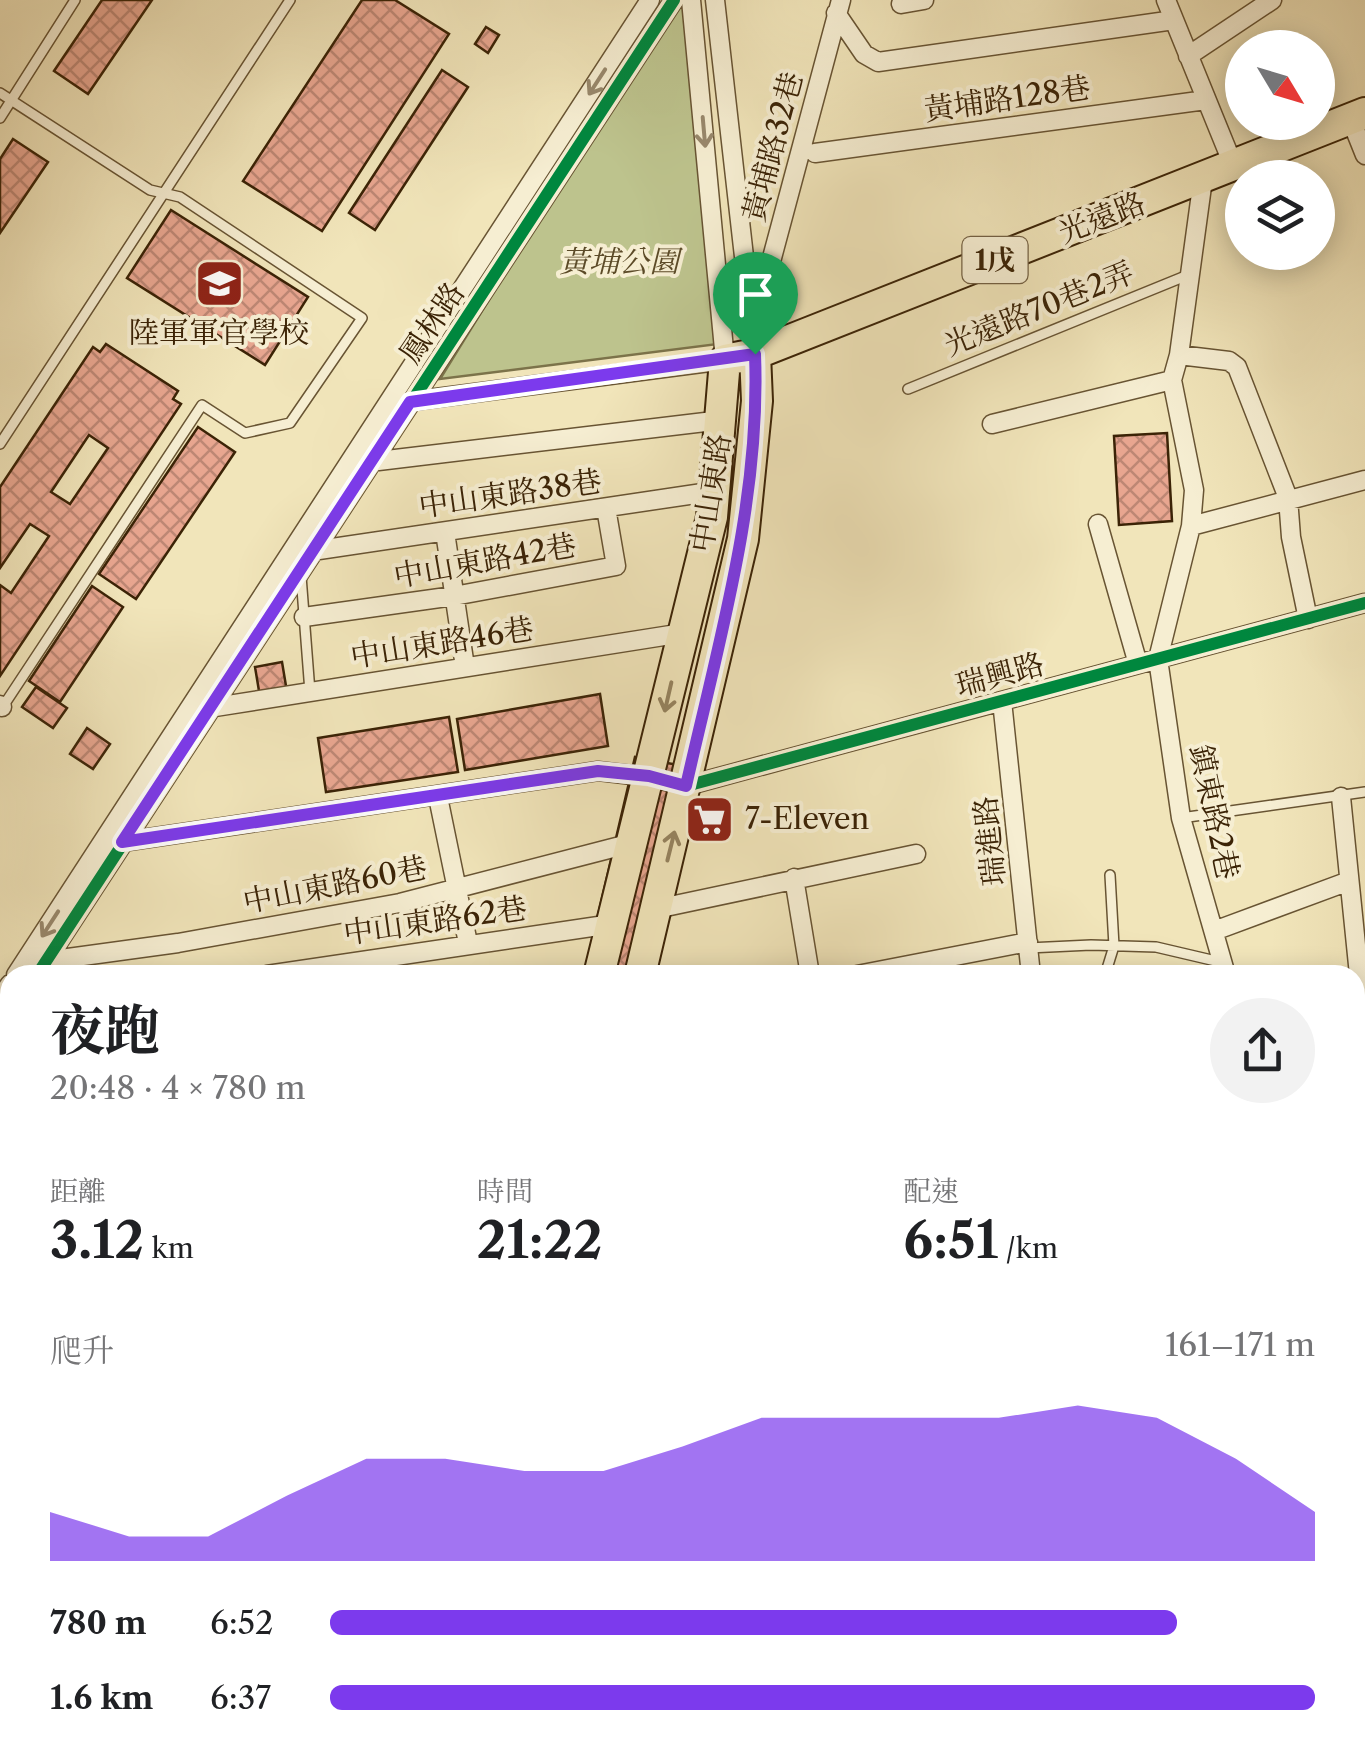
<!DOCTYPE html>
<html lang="zh-TW">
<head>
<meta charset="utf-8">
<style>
  body { margin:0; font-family:"Libre Caslon Text","Noto Serif TC",serif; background:#f2f2f2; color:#202124; height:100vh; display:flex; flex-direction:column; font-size:38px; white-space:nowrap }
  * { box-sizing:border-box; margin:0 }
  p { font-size:32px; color:#757577 }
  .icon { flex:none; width:55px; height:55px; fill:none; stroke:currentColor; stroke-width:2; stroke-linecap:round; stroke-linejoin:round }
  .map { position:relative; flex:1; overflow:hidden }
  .drawer { position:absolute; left:0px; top:965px; width:1365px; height:790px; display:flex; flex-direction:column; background:#fff; border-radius:30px 30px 0 0; box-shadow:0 5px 25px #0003 }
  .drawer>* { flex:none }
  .needle { width:65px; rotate:128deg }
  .fabs { position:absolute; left:1225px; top:30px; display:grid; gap:20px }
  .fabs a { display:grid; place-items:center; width:110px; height:110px; border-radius:50%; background:#fff; box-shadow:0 5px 25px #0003; font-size:50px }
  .pin { position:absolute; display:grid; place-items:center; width:85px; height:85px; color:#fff; margin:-102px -42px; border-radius:50% 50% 50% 0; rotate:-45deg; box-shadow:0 0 10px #0007 }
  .pin .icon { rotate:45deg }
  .round { display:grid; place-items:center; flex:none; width:105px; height:105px; border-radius:52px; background:#f2f2f2 }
  .overview { display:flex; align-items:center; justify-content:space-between; height:170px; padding:0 50px }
  h1 { font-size:55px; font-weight:700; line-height:75px }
  .figures { display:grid; grid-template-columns:repeat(3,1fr); gap:15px; height:170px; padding:10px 50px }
  .figures div { display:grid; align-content:center }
  .figures b { font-size:50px; font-weight:700 }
  .figures small { font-size:28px; font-weight:400 }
  .figures p { font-size:28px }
  .chart { height:280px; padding:20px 50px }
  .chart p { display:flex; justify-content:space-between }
  .chart svg { width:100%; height:180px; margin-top:10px; fill:#7c3aed; opacity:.7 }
  ul { padding:0 50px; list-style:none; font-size:32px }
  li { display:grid; grid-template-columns:160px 120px 1fr; align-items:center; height:75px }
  li i { height:25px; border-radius:12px; background:#7c3aed }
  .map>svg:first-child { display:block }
  .park { fill:#bdc38d; stroke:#7c734a; stroke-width:2.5 }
  .building { fill:url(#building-cross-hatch); stroke:#3b2306; stroke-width:2.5; fill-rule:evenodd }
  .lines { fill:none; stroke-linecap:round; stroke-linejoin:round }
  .service-casing { stroke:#685433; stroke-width:12 }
  .minor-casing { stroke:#685433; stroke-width:21 }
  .primary-casing { stroke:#3b2306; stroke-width:34 }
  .service { stroke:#f6eed2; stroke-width:9 }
  .minor { stroke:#f6eed2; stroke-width:18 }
  .primary { stroke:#f1e5ba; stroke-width:30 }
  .cycleway-casing { stroke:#f6eed2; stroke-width:19 }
  .cycleway { stroke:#00873e; stroke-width:12 }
  .oneway { stroke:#98886c }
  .oneway2 { stroke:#968460 }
  .route-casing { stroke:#fff; stroke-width:20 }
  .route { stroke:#7c3aed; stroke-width:12 }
  .labels { text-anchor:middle; stroke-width:8; stroke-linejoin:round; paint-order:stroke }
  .shield { fill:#f6eed2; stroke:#736043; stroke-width:2.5 }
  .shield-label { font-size:28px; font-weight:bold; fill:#3b2306 }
  .street-label { font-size:30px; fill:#3b2306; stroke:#f6eed2 }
  .park-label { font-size:30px; font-style:italic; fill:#5c4b28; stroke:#f6eed2 }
  .poi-label { font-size:30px; fill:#3b2306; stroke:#f6eed2 }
</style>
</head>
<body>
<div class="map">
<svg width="1365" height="1755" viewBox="0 0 1365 1755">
  <defs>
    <pattern id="building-cross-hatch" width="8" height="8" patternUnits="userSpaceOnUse" patternTransform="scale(2.5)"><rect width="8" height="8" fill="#e8a690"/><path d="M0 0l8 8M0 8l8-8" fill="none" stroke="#bd8774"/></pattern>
  </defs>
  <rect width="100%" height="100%" fill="#f1e5ba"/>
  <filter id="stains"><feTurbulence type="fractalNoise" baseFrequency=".002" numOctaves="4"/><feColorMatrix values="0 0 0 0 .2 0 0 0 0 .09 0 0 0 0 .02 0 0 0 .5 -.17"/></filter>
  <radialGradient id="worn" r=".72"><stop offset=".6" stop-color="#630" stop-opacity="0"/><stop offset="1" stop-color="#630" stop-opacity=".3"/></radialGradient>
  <path class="park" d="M674,0H691L718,344L440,379Z"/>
  <path class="building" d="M102,0H152L88,94L54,71Z
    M362,0H395L449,34L322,231L243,181Z
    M486,27L499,35L488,53L475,44Z
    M442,70L468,87L375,230L349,213Z
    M13,139L48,162L0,233V159Z
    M171,210L308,297L265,365L127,278Z
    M106,344L178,391L173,399L181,404L0,676V585L11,593L49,536L30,524L0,568V487L93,347L100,352ZM89,435L108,448L70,504L51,492Z
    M198,427L235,452L136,599L99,574Z
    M1167,433L1172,521L1119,525L1114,436Z
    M92,586L123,607L60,702L29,681Z
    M282,662L287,692L260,697L255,667Z
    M36,687L67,708L53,728L22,707Z
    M600,694L608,746L465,770L457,719Z
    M449,717L458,772L326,792L318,738Z
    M87,728L110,744L93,769L70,754Z
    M635,757L678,765L628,975H584Z
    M10,1707V1745L29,1746L8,1750L0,1709Z
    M52,1745L54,1755H0V1752L32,1745Z
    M52,1745H161L115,1755H54Z
    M513,1745H651V1749L641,1755H514Z"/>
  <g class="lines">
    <defs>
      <path id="service" d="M0,93L150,190L180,197L362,318L290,423L245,433L202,405L2,708
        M0,118L75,0
        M908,389L1188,275
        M0,444L290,0
        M301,576L310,692
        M1181,818L1365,792
        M1028,948L1091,945L1156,947L1220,962
        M1105,975L1114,946L1110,875
        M1355,1526L1365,1523
        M967,1745L968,1755
        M1180,1745L1185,1755
        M813,1755L865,1745
        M1255,1755L1256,1745"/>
      <path id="minor" d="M715,0L755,354
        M1166,0L1234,167
        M901,4L924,0
        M836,13L864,54L878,62L1174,20
        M1188,56L1272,0
        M1351,120L1365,155
        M815,153L1206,100
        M1203,179L1179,355L1172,380L1194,490L1191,526L1158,659L1181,818L1226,975
        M751,304L765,284L841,0
        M1179,355L1229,361L1237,367L1288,498L1291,537L1308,619
        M405,402L725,360L691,0
        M992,424L1172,380
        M370,462L722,420
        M1098,524L1138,664
        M1191,526L1365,480
        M445,532L465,667
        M312,551L716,491
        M304,617L454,596L616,566L606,508
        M1002,701L1031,975
        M0,705L2,707
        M209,708L683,633
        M438,797L468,943
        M1341,797L1365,1034
        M122,842L598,771L649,777L686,786L1365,603
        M794,878L810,975
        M656,909L916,854
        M1214,931L1349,881
        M46,961L178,943L400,903L632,843
        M16,975L650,0
        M37,975L674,0
        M267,975L612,924
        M857,975L1028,942
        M0,999L10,984
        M0,1033L10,1018
        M0,1079L10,1078
        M0,1146L10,1145
        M1355,1217L1365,1216
        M0,1239L10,1238
        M1355,1317L1365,1316
        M0,1420L10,1419
        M1355,1434L1365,1432
        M0,1496L10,1494
        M0,1532L10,1531
        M0,1598L10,1597
        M1355,1714L1365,1715
        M1094,1745L1095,1755
        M201,1755L256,1746L422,1748"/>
      <path id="primary" d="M599,975L712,517L725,360L755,354L1365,113
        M640,975L743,539L757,401L755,354
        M0,1293L10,1298
        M420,1755L423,1745
        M459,1755L461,1745"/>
    </defs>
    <use href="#service" class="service-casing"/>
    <use href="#minor" class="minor-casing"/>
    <use href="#primary" class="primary-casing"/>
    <use href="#service" class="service"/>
    <use href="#minor" class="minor"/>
    <use href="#primary" class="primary"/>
    <defs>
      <path id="cycleway" d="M122,842L598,771L649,777L686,786L1365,603
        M37,975L674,0"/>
    </defs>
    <use href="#cycleway" class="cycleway-casing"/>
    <use href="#cycleway" class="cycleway"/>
  </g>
  <defs><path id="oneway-shaft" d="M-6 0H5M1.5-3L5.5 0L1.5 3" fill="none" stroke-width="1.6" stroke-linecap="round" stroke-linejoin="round" transform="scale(2.5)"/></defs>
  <g class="oneway">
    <use href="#oneway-shaft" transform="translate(597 82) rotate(123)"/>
    <use href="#oneway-shaft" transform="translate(704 132) rotate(85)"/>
    <use href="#oneway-shaft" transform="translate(50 924) rotate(123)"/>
  </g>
  <g class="oneway2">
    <use href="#oneway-shaft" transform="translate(668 697) rotate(103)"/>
    <use href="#oneway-shaft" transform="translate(671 846) rotate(-76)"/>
  </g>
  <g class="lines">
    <defs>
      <path id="route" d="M755,354C761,501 718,644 686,786L649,776L598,771L122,842L410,402Z"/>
    </defs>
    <use href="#route" class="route-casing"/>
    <use href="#route" class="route"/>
  </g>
  <defs>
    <symbol id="university-square" viewBox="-11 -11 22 22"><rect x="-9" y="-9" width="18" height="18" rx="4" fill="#8f2418" stroke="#f6eed2"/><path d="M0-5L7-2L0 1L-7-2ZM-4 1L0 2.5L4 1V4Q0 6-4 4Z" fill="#fff"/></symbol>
    <symbol id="supermarket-square" viewBox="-11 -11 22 22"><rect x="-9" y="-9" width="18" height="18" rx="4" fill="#8f2418" stroke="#f6eed2"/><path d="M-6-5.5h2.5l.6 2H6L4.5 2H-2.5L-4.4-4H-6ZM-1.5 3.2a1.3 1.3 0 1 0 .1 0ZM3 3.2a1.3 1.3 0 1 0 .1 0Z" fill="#fff"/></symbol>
  </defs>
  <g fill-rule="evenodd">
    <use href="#university-square" x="192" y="256" width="55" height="55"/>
    <use href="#supermarket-square" x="682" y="792" width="55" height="55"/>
  </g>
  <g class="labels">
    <rect class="shield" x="962.5" y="237" width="65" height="46" rx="8"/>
    <g class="shield-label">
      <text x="995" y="270">1戊</text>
    </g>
    <g class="street-label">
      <text transform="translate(1007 99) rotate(-8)" y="10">黃埔路128巷</text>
      <text transform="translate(773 147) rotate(-75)" y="10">黃埔路32巷</text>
      <text transform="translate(1102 218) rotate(-21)" y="10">光遠路</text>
      <text transform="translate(1039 309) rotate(-22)" y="10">光遠路70巷2弄</text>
      <text transform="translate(432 323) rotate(-56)" y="10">鳳林路</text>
      <text transform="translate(711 493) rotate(-81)" y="10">中山東路</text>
      <text transform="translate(510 494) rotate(-8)" y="10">中山東路38巷</text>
      <text transform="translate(485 561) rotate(-10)" y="10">中山東路42巷</text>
      <text transform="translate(442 643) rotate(-9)" y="10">中山東路46巷</text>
      <text transform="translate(1000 675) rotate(-15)" y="10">瑞興路</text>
      <text transform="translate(1214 812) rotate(78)" y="10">鎮東路2巷</text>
      <text transform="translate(990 841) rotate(-96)" y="10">瑞進路</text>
      <text transform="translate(335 885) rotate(-11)" y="10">中山東路60巷</text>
      <text transform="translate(435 921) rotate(-8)" y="10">中山東路62巷</text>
    </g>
    <g class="park-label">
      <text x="619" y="272">黃埔公園</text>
    </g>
    <g class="poi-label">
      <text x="219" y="343">陸軍軍官學校</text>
      <text x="745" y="829" text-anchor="start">7-Eleven</text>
    </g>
  </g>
  <rect width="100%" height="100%" filter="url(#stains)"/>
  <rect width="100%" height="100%" fill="url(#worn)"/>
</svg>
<div class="fabs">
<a><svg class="needle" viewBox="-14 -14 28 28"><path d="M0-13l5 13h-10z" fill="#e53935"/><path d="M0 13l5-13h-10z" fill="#757577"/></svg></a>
<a><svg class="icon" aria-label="layers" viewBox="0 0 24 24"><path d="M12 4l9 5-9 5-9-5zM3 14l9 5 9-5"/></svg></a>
</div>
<div class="pin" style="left:755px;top:354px;background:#1e9e55"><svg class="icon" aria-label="arrive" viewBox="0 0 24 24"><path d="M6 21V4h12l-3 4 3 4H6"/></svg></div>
<section class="drawer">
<div class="overview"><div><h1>夜跑</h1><p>20:48 · 4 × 780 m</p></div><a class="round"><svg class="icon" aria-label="share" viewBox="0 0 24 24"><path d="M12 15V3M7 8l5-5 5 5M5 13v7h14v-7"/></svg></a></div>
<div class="figures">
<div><p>距離</p><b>3.12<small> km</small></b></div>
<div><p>時間</p><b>21:22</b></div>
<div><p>配速</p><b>6:51<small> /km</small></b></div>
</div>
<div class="chart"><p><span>爬升</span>161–171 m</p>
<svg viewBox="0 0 160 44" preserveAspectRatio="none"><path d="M0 44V32L10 38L20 38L30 28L40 19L50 19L60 22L70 22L80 16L90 9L100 9L110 9L120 9L130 6L140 9L150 19L160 32V44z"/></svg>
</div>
<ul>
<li><b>780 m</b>6:52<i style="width:86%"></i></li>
<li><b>1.6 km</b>6:37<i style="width:100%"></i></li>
</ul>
</section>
</div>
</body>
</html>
